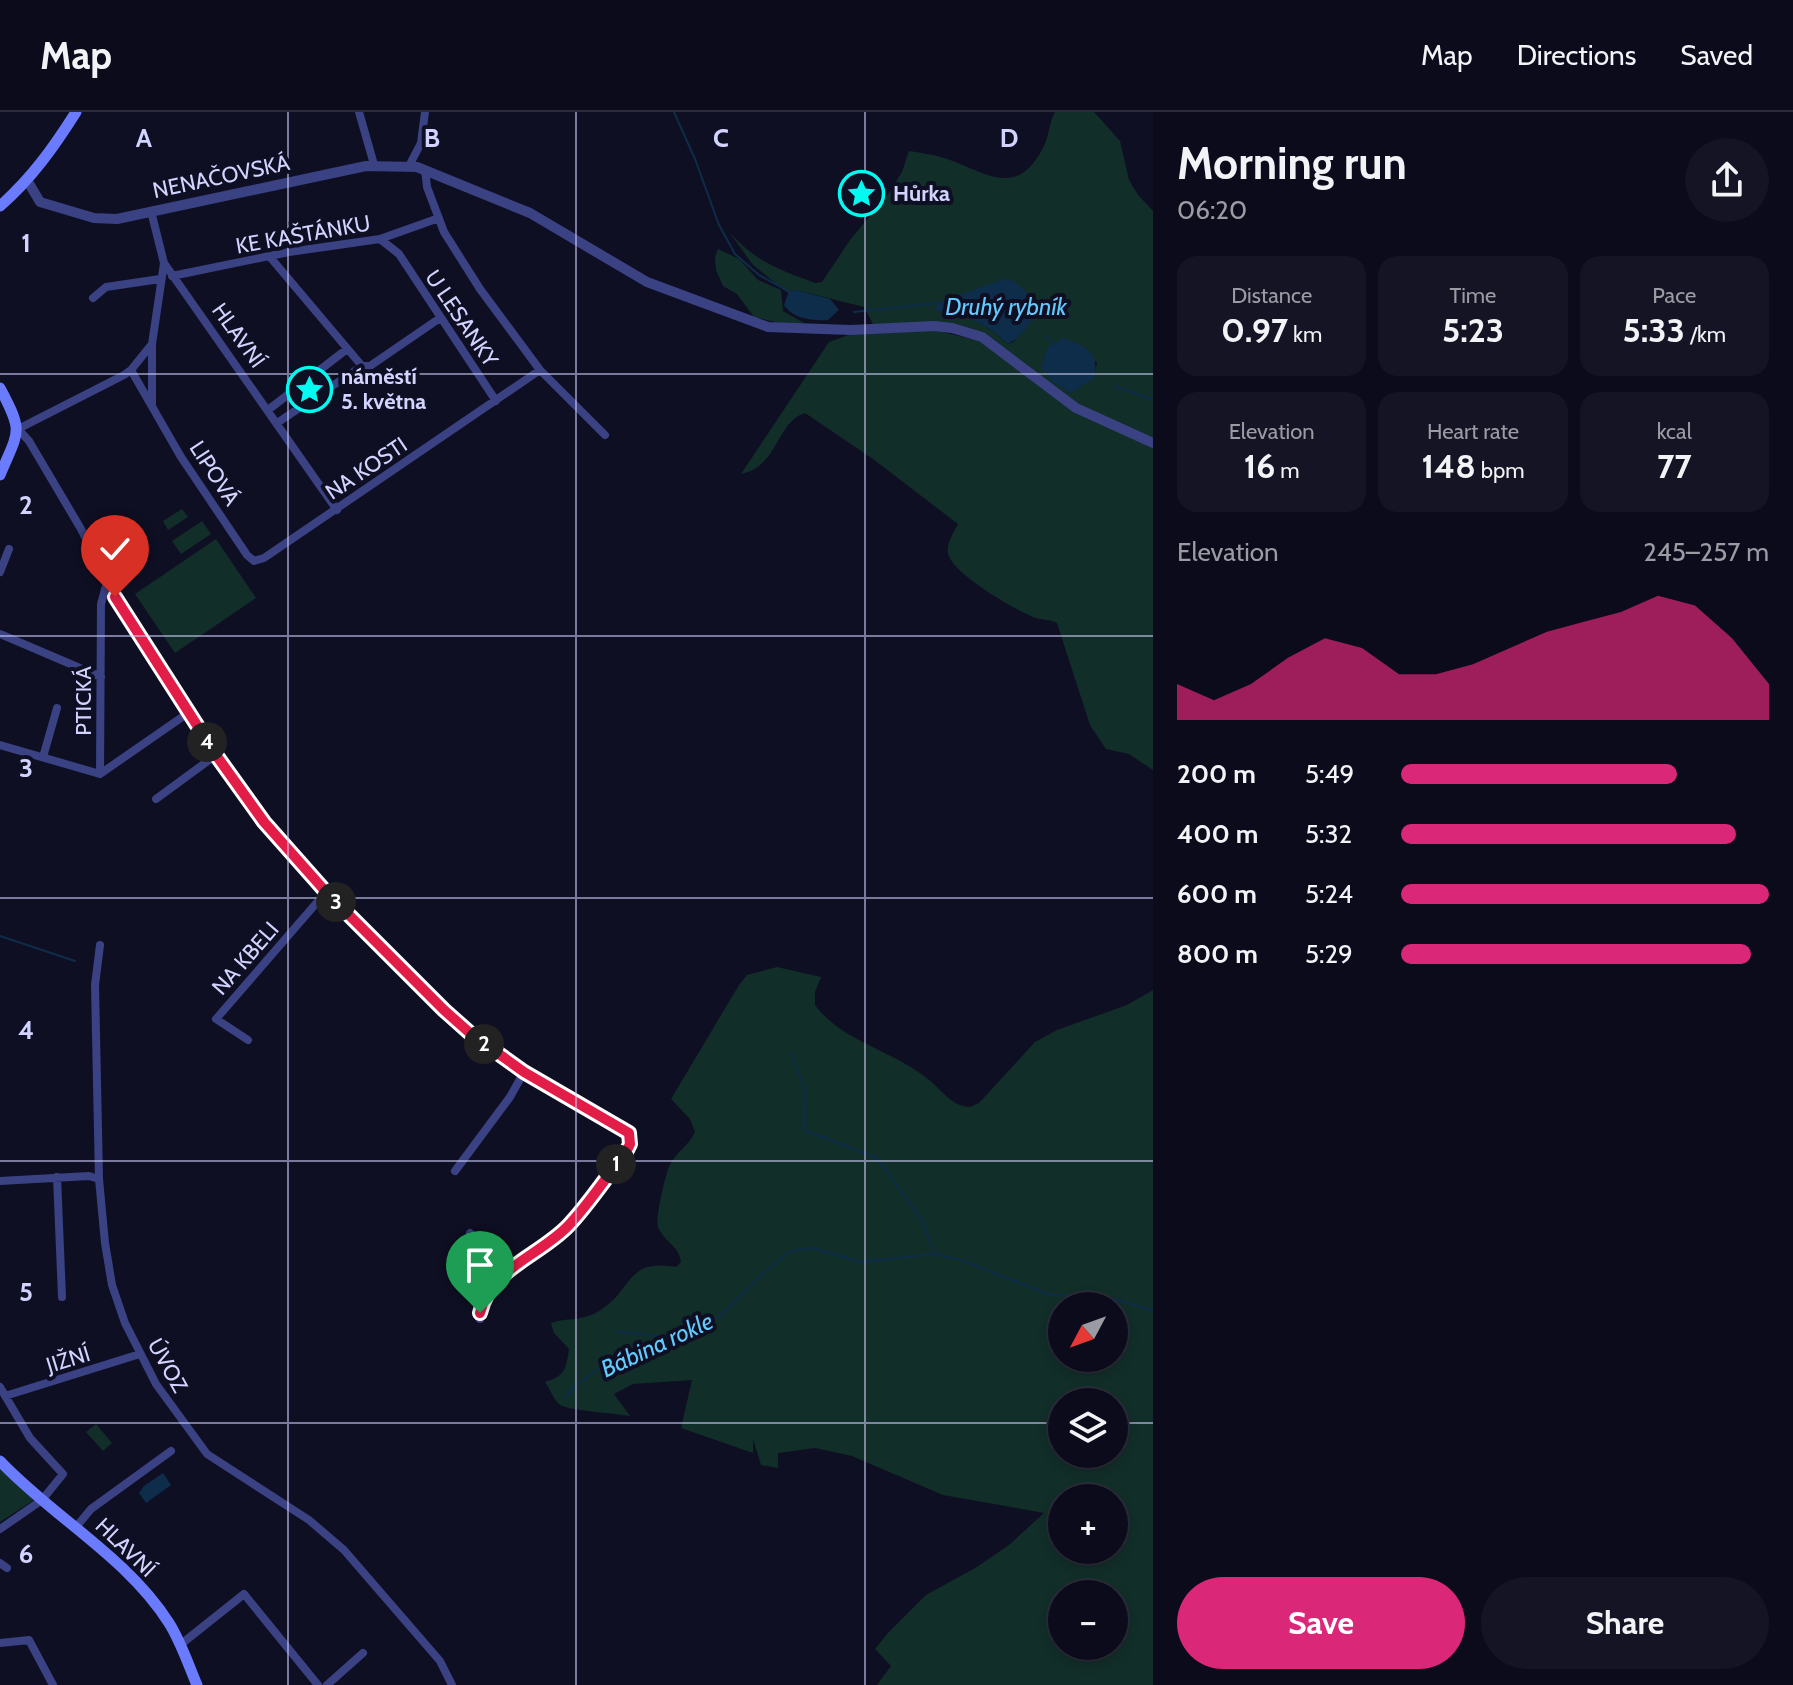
<!DOCTYPE html>
<html lang="en">
<head>
<meta charset="utf-8">
<style>
  body { margin:0; font-family:Cabin,sans-serif; background:#141424; color:#f1f3f6; height:100vh; display:flex; flex-direction:column; font-size:30px; white-space:nowrap }
  * { box-sizing:border-box; margin:0 }
  p { font-size:26px; color:#9a9ba3 }
  .icon { flex:none; width:44px; height:44px; fill:none; stroke:currentColor; stroke-width:2; stroke-linecap:round; stroke-linejoin:round }
  .map { position:relative; flex:1; overflow:hidden }
  .details { display:flex; flex-direction:column; background:#0b0b1b; width:640px }
  .details>* { flex:none }
  .needle { width:52px; rotate:229deg }
  .tools { position:absolute; left:1048px; top:1180px; display:grid; gap:16px }
  .tools a { display:grid; place-items:center; width:80px; height:80px; border-radius:50%; background:#0b0b1b; box-shadow:0 4px 12px #0003,0 0 0 2px #2b2b3a; font-size:40px }
  .pin { position:absolute; display:grid; place-items:center; width:68px; height:68px; color:#fff; margin:-82px -34px; border-radius:50% 50% 50% 0; rotate:-45deg; box-shadow:0 0 8px #0007 }
  .pin .icon { rotate:45deg }
  .km { position:absolute; width:40px; height:40px; margin:-20px; border-radius:50%; background:#222; color:#fff; font-size:22px; line-height:40px; text-align:center }
  .round { display:grid; place-items:center; flex:none; width:84px; height:84px; border-radius:42px; background:#141424 }
  .overview { display:flex; align-items:center; justify-content:space-between; height:136px; padding:0 24px }
  h1 { font-size:44px; font-weight:700; line-height:60px }
  .figures { display:grid; grid-template-columns:repeat(3,1fr); gap:12px; height:136px; padding:8px 24px }
  .figures div { display:grid; align-content:center; border-radius:20px; background:#141424; text-align:center }
  .figures b { font-size:34px; font-weight:700 }
  .figures small { font-size:22px; font-weight:400 }
  .figures p { font-size:22px }
  .chart { height:224px; padding:16px 24px }
  .chart p { display:flex; justify-content:space-between }
  .chart svg { width:100%; height:144px; margin-top:8px; fill:#db2777; opacity:.7 }
  .action { display:flex; gap:16px; margin-top:auto; padding:16px 24px }
  .action a { flex:1; height:92px; border-radius:48px; background:#db2777; color:#fff; font-size:32px; font-weight:700; line-height:92px; text-align:center }
  .action a+a { background:#141424; color:#f1f3f6 }
  ul { padding:0 24px; list-style:none; font-size:26px }
  li { display:grid; grid-template-columns:128px 96px 1fr; align-items:center; height:60px }
  li i { height:20px; border-radius:10px; background:#db2777 }
  header { display:flex; align-items:center; gap:48px; box-sizing:border-box; height:112px; padding:0 40px; background:#0b0b1b; border-bottom:2px solid #2b2b3a }
  header strong { font-size:38px }
  nav { display:flex; gap:44px; margin-inline-start:auto; font-size:28px }
  main { display:flex; flex:1; min-height:0 }
  .map>svg:first-child { display:block }
  .green { fill:#122e29; fill-rule:evenodd }
  .water { fill:#0d2d4a }
  .lines { fill:none; stroke-linecap:round; stroke-linejoin:round }
  .stream { stroke:#0d2d4a; stroke-width:2 }
  .minor { stroke:#3a4283; stroke-width:8 }
  .tertiary { stroke:#3a4283; stroke-width:10 }
  .secondary { stroke:#6a7bfe; stroke-width:11 }
  .route-casing { stroke:#fff; stroke-width:16 }
  .route { stroke:#e11d48; stroke-width:10 }
  .grid { fill:none; stroke:#d2d4ff; stroke-width:2; stroke-opacity:0.55 }
  .labels { text-anchor:middle; stroke-width:8; stroke-linejoin:round; paint-order:stroke }
  .street-label { font-size:22px; fill:#d2d4ff; stroke:#0f0f24 }
  .poi-label { font-size:22px; font-weight:bold; fill:#d2d4ff; stroke:#0f0f24; text-anchor:start }
  .water-label { font-size:24px; font-style:italic; fill:#61cbfe; stroke:#0f0f24 }
  .grid-label { font-size:26px; text-anchor:middle; font-weight:bold; fill:#d2d4ff; stroke:#0f0f24; stroke-width:8; stroke-linejoin:round; paint-order:stroke }
</style>
</head>
<body>
<header>
<strong>Map</strong>
<nav><a>Map</a><a>Directions</a><a>Saved</a></nav>
</header>
<main>
<div class="map">
<svg width="1153" height="1573" viewBox="0 0 1153 1573">
  <rect width="100%" height="100%" fill="#0f0f24"/>
  <path class="green" d="M1055,0H1094L1120,29L1129,68L1138,83L1153,99V327L1078,292L984,221L873,212L864,195L796,178L788,181L753,153L730,121C757,150 779,158 815,171L822,170L850,128L889,81L902,60L909,39C920,41 931,42 941,45C982,57 1015,90 1043,36C1049,25 1049,11 1055,0ZM967,181L1031,209L1013,230L1008,232C983,209 968,204 936,198L939,190ZM1052,233L1097,250L1094,266L1048,236Z
    M718,137L739,147L758,168L781,178L783,199L804,211L788,213L754,205L737,182L723,174L716,158L715,145Z
    M934,218L980,229L1073,299L1153,336V658L1129,642L1106,637L1090,613L1057,511C1049,507 1041,508 1033,505C1014,497 951,461 948,441C946,432 954,420 958,412L873,347L805,301C777,309 778,355 741,362L829,230L851,222Z
    M182,397L188,405L168,418L163,409Z
    M202,409L211,422L181,442L172,429Z
    M216,427L256,486L175,541L135,482Z
    M777,855L821,865L815,880V893C842,930 895,939 929,968C943,979 951,994 970,995L979,991L1035,930L1057,918L1127,893L1153,878V1573H877L891,1554L875,1537L887,1522L926,1483L977,1455L1009,1433L1044,1401L943,1383L852,1344L815,1336L778,1341V1356L761,1353L753,1327V1341L681,1316L692,1268L633,1272L614,1282L630,1304C615,1301 567,1299 559,1292C553,1286 550,1277 545,1270C565,1264 566,1257 569,1237L554,1221L551,1211C569,1205 580,1210 599,1199C634,1178 625,1146 676,1155L681,1150C679,1133 664,1130 658,1115C655,1107 666,1057 672,1049C679,1038 689,1033 695,1020L690,1007L671,987L739,873L747,863ZM1062,1194H1114V1246H1062ZM1062,1290H1114V1342H1062ZM1062,1386H1114V1438H1062ZM1062,1482H1114V1534H1062Z
    M96,1312L112,1331L103,1339L86,1320Z
    M0,1357L34,1388L0,1410Z"/>
  <path class="water" d="M1004,167L1014,169L1038,191C1037,206 1021,225 1008,232C987,211 964,203 935,198L939,190Z
    M796,178L830,187L839,198L828,208C813,209 793,207 784,193L789,179Z
    M1063,226C1084,233 1101,241 1094,266L1071,281L1053,270L1041,256L1048,235Z
    M163,1361L171,1373L146,1391L139,1381L144,1374Z"/>
  <g class="lines">
    <path class="stream" d="M674,0L695,47L719,113L735,142L759,163L790,180
      M854,200L937,191
      M1046,225L1055,232
      M1115,274L1153,288
      M0,824L75,849
      M791,942L805,977L804,1018L877,1046L922,1108L934,1140
      M616,1219L671,1226
      M565,1286L576,1273L598,1257L701,1216L720,1204L768,1157L791,1139L813,1136L860,1150L934,1142L961,1148L1050,1183L1107,1185L1153,1198"/>
    <path class="minor" d="M359,0L373,49L372,53
      M409,54L421,31L425,0
      M425,58L427,75L444,120L480,177L540,258L605,323
      M151,99L164,151L152,232L131,258L124,263L18,317L29,329L81,417L115,485L176,583L216,643L290,741L420,875L471,922L524,960L629,1021L630,1032L626,1040C607,1065 589,1092 568,1114C542,1142 479,1164 480,1207
      M380,127L399,142L496,289
      M270,145L362,254
      M164,151L337,398
      M172,164L289,140L380,127L439,106
      M93,186L106,175L160,167
      M152,233V292
      M131,258L181,345L247,443L254,449L264,446L540,258
      M268,298L347,237
      M277,311L362,254H370L440,206
      M0,460L9,437
      M0,522L101,565
      M0,633L100,662
      M43,645L57,596
      M100,662L101,492L107,470
      M100,662L188,601
      M156,687L216,643
      M100,833L95,873L99,1067L105,1131L112,1173L125,1211L156,1272L207,1342L309,1408L344,1438L440,1549L452,1573
      M248,928L216,907L326,780
      M455,1059L510,985L524,960
      M57,1065L62,1185
      M0,1069L89,1064L99,1067
      M470,1121L511,1156
      M0,1275L30,1326L63,1362L42,1388L0,1417
      M5,1284L140,1242
      M76,1415L91,1397L171,1339
      M0,1451L7,1456
      M0,1531L29,1528L53,1573
      M180,1533L244,1482L318,1573
      M327,1573L363,1541"/>
    <path class="tertiary" d="M27,68L40,90L94,106L117,107L366,54L417,55L530,101L647,170L768,215L851,218L934,214L952,216L982,225L1076,296L1153,331"/>
    <path class="secondary" d="M0,94C31,67 54,35 76,0
      M0,276C24,321 19,318 0,363
      M0,1349C53,1405 127,1445 169,1511C181,1530 188,1552 197,1573"/>
  </g>
  <g class="lines">
    <defs>
      <path id="route" d="M115,485L216,643L264,710L326,780L444,898L471,922L524,960L629,1021L630,1032L626,1040C607,1064 589,1092 568,1114C539,1144 490,1157 480,1201"/>
    </defs>
    <use href="#route" class="route-casing"/>
    <use href="#route" class="route"/>
  </g>
  <path class="grid" d="M288,0V1573M576,0V1573M865,0V1573M0,262H1153M0,524H1153M0,786H1153M0,1049H1153M0,1311H1062M1114,1311H1153"/>
  <defs>
    <symbol id="sight-ring" viewBox="-11 -11 22 22"><circle r="9.5" fill="#0f0f24" stroke="#02fbf1" stroke-width="1.5"/><path d="M0-6L1.8-2.2L6-1.7L2.9 1.2L3.7 5.4L0 3.3L-3.7 5.4L-2.9 1.2L-6-1.7L-1.8-2.2Z" fill="#02fbf1"/></symbol>
  </defs>
  <g fill-rule="evenodd">
    <use href="#sight-ring" x="836" y="56" width="51" height="51"/>
    <use href="#sight-ring" x="284" y="252" width="51" height="51"/>
  </g>
  <g class="labels">
    <g class="street-label">
      <text transform="translate(221 64) rotate(-12)" y="8">NENAČOVSKÁ</text>
      <text transform="translate(303 122) rotate(-10)" y="8">KE KAŠTÁNKU</text>
      <text transform="translate(462 206) rotate(56)" y="8">U LESANKY</text>
      <text transform="translate(239 223) rotate(54)" y="8">HLAVNÍ</text>
      <text transform="translate(366 356) rotate(-34)" y="8">NA KOSTI</text>
      <text transform="translate(215 361) rotate(57)" y="8">LIPOVÁ</text>
      <text transform="translate(83 589) rotate(-90)" y="8">PTICKÁ</text>
      <text transform="translate(245 846) rotate(-49)" y="8">NA KBELI</text>
      <text transform="translate(68 1247) rotate(-17)" y="8">JIŽNÍ</text>
      <text transform="translate(168 1253) rotate(61)" y="8">ÚVOZ</text>
      <text transform="translate(126 1435) rotate(44)" y="8">HLAVNÍ</text>
    </g>
    <g class="poi-label">
      <text x="893" y="89">Hůrka</text>
      <text x="341" y="272">náměstí<tspan x="341" dy="25">5. května</tspan></text>
    </g>
    <g class="water-label">
      <text x="1006" y="203">Druhý rybník</text>
      <text transform="translate(657 1233) rotate(-25)" y="8">Bábina rokle</text>
    </g>
  </g>
  <g class="grid-label">
    <text x="144" y="35">A</text>
    <text x="432" y="35">B</text>
    <text x="721" y="35">C</text>
    <text x="1009" y="35">D</text>
    <text x="26" y="140">1</text>
    <text x="26" y="402">2</text>
    <text x="26" y="665">3</text>
    <text x="26" y="927">4</text>
    <text x="26" y="1189">5</text>
    <text x="26" y="1451">6</text>
  </g>
</svg>
<div class="tools">
<a><svg class="needle" viewBox="-14 -14 28 28"><path d="M0-13l5 13h-10z" fill="#e53935"/><path d="M0 13l5-13h-10z" fill="#9a9ba3"/></svg></a>
<a><svg class="icon" aria-label="layers" viewBox="0 0 24 24"><path d="M12 4l9 5-9 5-9-5zM3 14l9 5 9-5"/></svg></a>
<a>+</a>
<a>−</a>
</div>
<div class="pin" style="left:480px;top:1201px;background:#1e9e55"><svg class="icon" aria-label="arrive" viewBox="0 0 24 24"><path d="M6 21V4h12l-3 4 3 4H6"/></svg></div>
<div class="pin" style="left:115px;top:485px;background:#d93025"><svg class="icon" aria-label="check" viewBox="0 0 24 24"><path d="M5 12l5 5 9-10"/></svg></div>
<b class="km" style="left:616px;top:1052px">1</b>
<b class="km" style="left:484px;top:932px">2</b>
<b class="km" style="left:336px;top:790px">3</b>
<b class="km" style="left:207px;top:630px">4</b>
</div>
<section class="details">
<div class="overview"><div><h1>Morning run</h1><p>06:20</p></div><a class="round"><svg class="icon" aria-label="share" viewBox="0 0 24 24"><path d="M12 15V3M7 8l5-5 5 5M5 13v7h14v-7"/></svg></a></div>
<div class="figures">
<div><p>Distance</p><b>0.97<small> km</small></b></div>
<div><p>Time</p><b>5:23</b></div>
<div><p>Pace</p><b>5:33<small> /km</small></b></div>
</div>
<div class="figures">
<div><p>Elevation</p><b>16<small> m</small></b></div>
<div><p>Heart rate</p><b>148<small> bpm</small></b></div>
<div><p>kcal</p><b>77</b></div>
</div>
<div class="chart"><p><span>Elevation</span>245–257 m</p>
<svg viewBox="0 0 160 44" preserveAspectRatio="none"><path d="M0 44V33L10 38L20 33L30 25L40 19L50 22L60 30L70 30L80 27L90 22L100 17L110 14L120 11L130 6L140 9L150 19L160 33V44z"/></svg>
</div>
<ul>
<li><b>200 m</b>5:49<i style="width:75%"></i></li>
<li><b>400 m</b>5:32<i style="width:91%"></i></li>
<li><b>600 m</b>5:24<i style="width:100%"></i></li>
<li><b>800 m</b>5:29<i style="width:95%"></i></li>
</ul>
<div class="action"><a>Save</a><a>Share</a></div>
</section>
</main>
</body>
</html>
